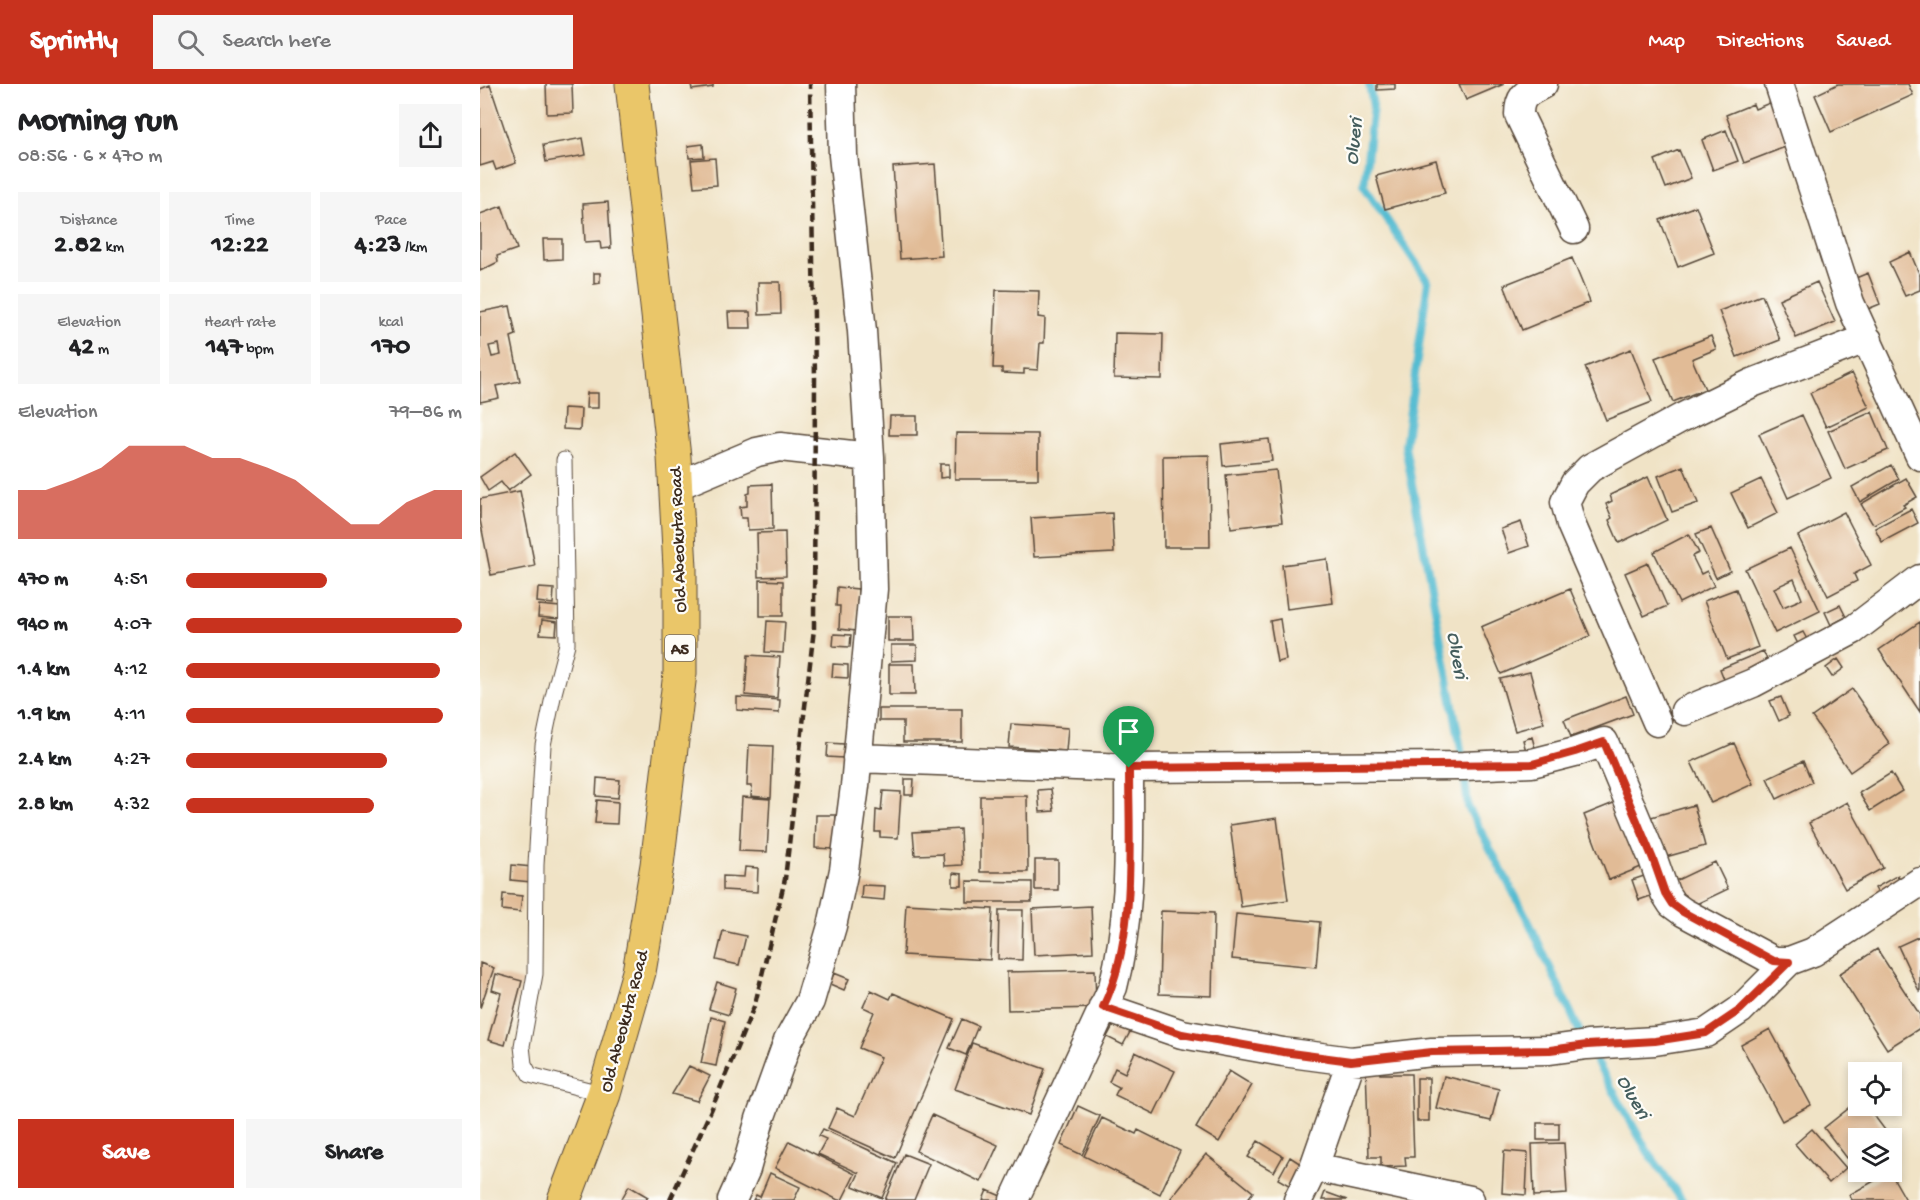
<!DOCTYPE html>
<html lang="en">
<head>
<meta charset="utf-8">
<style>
  body { margin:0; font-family:"Gochi Hand",sans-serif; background:#f6f6f6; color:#202124; height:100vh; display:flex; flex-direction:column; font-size:22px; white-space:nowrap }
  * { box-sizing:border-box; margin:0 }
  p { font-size:20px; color:#757577 }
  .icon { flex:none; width:33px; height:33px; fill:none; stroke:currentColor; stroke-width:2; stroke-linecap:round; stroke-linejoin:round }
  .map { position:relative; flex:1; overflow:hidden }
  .drawer { display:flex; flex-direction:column; background:#fff; width:480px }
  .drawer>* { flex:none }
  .tools { position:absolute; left:1368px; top:978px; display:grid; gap:12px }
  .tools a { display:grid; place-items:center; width:54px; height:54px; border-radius:0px; background:#fff; box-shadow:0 3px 9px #0003; font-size:30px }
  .pin { position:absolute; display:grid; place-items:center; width:51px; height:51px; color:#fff; margin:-62px -26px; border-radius:50% 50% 50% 0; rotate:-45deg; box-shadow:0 0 6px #0007 }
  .pin .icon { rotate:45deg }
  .round { display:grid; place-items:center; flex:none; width:63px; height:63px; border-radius:0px; background:#f6f6f6 }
  .head { display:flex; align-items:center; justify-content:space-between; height:102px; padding:0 18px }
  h1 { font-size:33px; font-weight:800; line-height:45px }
  .stats { display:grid; grid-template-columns:repeat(3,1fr); gap:9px; height:102px; padding:6px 18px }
  .stats div { display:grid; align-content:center; border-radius:0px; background:#f6f6f6; text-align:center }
  .stats b { font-size:26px; font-weight:800 }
  .stats small { font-size:16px; font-weight:400 }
  .stats p { font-size:16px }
  .chart { height:168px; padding:12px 18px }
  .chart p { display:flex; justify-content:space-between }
  .chart svg { width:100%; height:108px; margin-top:6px; fill:#c8321e; opacity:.7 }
  .cta { display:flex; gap:12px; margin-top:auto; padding:12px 18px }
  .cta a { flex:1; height:69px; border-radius:0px; background:#c8321e; color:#fff; font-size:24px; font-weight:800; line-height:69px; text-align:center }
  .cta a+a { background:#f6f6f6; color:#202124 }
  ul { padding:0 18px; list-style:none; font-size:20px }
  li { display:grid; grid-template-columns:96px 72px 1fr; align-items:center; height:45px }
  li i { height:15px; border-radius:8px; background:#c8321e }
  header { display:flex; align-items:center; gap:36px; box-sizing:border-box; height:84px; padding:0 30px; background:#c8321e; color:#fff }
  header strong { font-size:28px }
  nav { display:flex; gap:33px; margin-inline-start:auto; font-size:21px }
  .search { width:420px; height:54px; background:#f6f6f6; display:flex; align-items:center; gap:15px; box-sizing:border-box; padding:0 21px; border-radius:0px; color:#757577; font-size:22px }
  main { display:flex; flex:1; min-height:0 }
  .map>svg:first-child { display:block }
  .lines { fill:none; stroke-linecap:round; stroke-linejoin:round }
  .stream { stroke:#54bcd1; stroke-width:8 }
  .building { fill:#e1bb96; fill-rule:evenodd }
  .service-casing { stroke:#564637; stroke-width:17 }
  .minor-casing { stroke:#564637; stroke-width:31 }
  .trunk-casing { stroke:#564637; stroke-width:35 }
  .service { stroke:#fff; stroke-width:15 }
  .minor { stroke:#fff; stroke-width:28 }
  .trunk { stroke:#eac669; stroke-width:33 }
  .rail { stroke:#3b2a1e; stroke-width:4.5; stroke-dasharray:9 4.5; stroke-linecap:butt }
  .route-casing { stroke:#fff; stroke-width:12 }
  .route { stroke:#c8321e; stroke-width:8 }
  .labels { text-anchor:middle; stroke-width:4.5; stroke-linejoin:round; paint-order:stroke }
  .shield { fill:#fdfcf7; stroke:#75695f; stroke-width:1.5 }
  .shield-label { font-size:16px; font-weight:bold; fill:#3b2a1e }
  .street-label { font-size:18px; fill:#3b2a1e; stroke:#fdfcf7 }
  .water-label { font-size:20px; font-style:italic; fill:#445d5d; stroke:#fdfcf7 }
</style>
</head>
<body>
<header>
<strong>Sprintly</strong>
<div class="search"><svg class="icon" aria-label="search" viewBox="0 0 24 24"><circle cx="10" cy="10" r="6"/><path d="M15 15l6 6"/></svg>Search here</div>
<nav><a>Map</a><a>Directions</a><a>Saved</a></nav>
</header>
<main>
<section class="drawer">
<div class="head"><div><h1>Morning run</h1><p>08:56 · 6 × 470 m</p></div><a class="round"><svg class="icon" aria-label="share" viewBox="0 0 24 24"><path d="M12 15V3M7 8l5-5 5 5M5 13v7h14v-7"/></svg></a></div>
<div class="stats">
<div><p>Distance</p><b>2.82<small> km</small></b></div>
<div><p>Time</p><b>12:22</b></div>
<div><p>Pace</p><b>4:23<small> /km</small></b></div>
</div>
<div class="stats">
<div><p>Elevation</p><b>42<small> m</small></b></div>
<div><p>Heart rate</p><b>147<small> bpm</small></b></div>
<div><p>kcal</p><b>170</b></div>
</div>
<div class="chart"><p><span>Elevation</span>79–86 m</p>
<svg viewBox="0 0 160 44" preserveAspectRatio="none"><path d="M0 44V24L10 24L20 20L30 15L40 6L50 6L60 6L70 11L80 11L90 15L100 20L110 29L120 38L130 38L140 29L150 24L160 24V44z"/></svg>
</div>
<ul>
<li><b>470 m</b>4:51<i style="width:51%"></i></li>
<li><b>940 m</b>4:07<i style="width:100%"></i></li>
<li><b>1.4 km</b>4:12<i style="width:92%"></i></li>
<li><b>1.9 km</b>4:11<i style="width:93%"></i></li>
<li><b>2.4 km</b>4:27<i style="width:73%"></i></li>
<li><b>2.8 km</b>4:32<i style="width:68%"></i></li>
</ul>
<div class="cta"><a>Save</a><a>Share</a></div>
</section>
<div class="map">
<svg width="1440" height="1116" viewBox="0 0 1440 1116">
  <rect width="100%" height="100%" fill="#fdfcf7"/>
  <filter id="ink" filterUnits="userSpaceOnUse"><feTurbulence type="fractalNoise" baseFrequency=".0167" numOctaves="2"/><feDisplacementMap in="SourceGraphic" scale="12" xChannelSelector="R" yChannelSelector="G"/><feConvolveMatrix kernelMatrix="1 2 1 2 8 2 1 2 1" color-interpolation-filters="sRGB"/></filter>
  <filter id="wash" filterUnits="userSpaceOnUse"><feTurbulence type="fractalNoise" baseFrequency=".008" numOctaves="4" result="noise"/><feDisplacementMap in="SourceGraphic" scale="24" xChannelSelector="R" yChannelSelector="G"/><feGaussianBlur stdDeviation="1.35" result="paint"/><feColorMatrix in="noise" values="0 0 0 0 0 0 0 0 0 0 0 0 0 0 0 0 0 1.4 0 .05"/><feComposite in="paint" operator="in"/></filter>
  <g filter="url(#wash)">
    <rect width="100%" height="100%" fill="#f0e3c6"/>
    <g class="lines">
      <path class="stream" d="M889,0L893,22L884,102L948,197L925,362L983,676
        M984,688L988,723L1048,836L1103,955
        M1111,968L1168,1068L1202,1116"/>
    </g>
    <g id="blocks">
      <path class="building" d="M66,0H92L93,29L67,30Z
        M211,0H233V3L212,6Z
        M897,0H915V5L897,6Z
        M979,0H1024L986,16Z
        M1358,0H1428L1433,11L1351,48L1335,11Z
        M10,1L36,79L16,86L13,78L0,82V5Z
        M1292,18L1308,62L1264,79L1246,31L1273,20L1275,25Z
        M1246,46L1258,77L1233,86L1222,56Z
        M103,54L106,71L66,78L63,61Z
        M223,60L224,73L209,74L208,62Z
        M1199,66L1211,94L1186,104L1175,76Z
        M235,74L237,101L214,103L211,76Z
        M956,76L965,109L905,125L896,92Z
        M455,80L462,172L420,175L413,83Z
        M128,118L131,164L121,165L120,157L105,158L103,120Z
        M22,122L37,165L17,172L18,178L0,187V130Z
        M1216,122L1234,169L1198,183L1180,136Z
        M63,155H82V175L64,176Z
        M1430,168L1440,192V206L1425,212L1409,178Z
        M1092,174L1110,218L1042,246L1024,201Z
        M114,189H120V199L114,200Z
        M1388,189L1400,220L1383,227L1371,196Z
        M278,198H300L301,230L279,231Z
        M1337,198L1355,238L1316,254L1299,215Z
        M516,206L559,207L558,233L565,234L564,259H560L558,286L544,285V290L522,289V284H513Z
        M1282,211L1300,256L1257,273L1239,227Z
        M30,222L36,251L31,253L40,297L16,302L19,314L0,318V228ZM19,260L21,271L12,273L9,262Z
        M248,228H270L271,244H249Z
        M635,249L683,250L682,295L634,294Z
        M1231,252L1236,265L1212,275L1225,305L1193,318L1175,274Z
        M1151,265L1172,318L1126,336L1105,283Z
        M1372,289L1389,323L1346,343L1330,309Z
        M107,309H118V324H106Z
        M84,324L101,325L100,346L83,345Z
        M1392,328L1408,366L1365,385L1348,347Z
        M1322,331L1351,394L1308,414L1279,350Z
        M410,332H437V351H409Z
        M476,349L558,350V395H475Z
        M789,355L792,377L743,382L741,360Z
        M35,368L51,390L28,407L21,398L8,407L0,393Z
        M729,371L730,463H684L683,372Z
        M460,380H469V393L460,394Z
        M1411,381L1419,395L1380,418L1372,403Z
        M1203,382L1218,419L1192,428L1178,392Z
        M796,386L802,438L751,444L746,391Z
        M1168,393L1187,436L1139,459L1129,436L1132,434L1126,420L1132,417L1130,411Z
        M1426,394L1437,413L1423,421L1425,423L1394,440L1392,439L1381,420Z
        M1281,395L1298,429L1268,444L1251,409Z
        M292,400L293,445L268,446L267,434H261L260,423L267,422V410L270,409V401Z
        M40,407L55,482L11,491L0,436V415Z
        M1431,425L1438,439L1402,458L1395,444Z
        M1364,428L1391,481L1374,490L1377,497L1348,512L1318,452Z
        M632,429L634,469L554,473L551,434Z
        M1041,438L1049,462L1029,469L1021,445Z
        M1231,444L1250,487L1236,494L1216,450Z
        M305,448L306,492L278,493L277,449Z
        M1209,450L1219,469L1212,472L1221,490L1227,487L1234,502L1199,519L1174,468Z
        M1310,464L1340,527L1295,549L1265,485ZM1314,495L1322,515L1303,523L1294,504Z
        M847,475L853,519L807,525L802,481Z
        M1168,479L1187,522L1164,532L1145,489Z
        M280,496L303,497V532H280Z
        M357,503L378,505L376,547L359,545L360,522H356Z
        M58,504L74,505L73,520L57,518Z
        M1090,505L1110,552L1021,590L1001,543Z
        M1256,505L1278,563L1247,575L1224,517Z
        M59,521L80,523L79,535L58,533Z
        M1360,521L1366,533L1351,541L1345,528Z
        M408,532H433L434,557H408Z
        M800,535L806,576L797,578L790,537Z
        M62,536L77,538L76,551L60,550Z
        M287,537L305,538L303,569L285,568Z
        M1440,538V628L1399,566Z
        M1323,548L1329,559L1320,564L1314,552Z
        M354,550L371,551L370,563L353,562Z
        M411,561H437V576L411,577Z
        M1283,567L1290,582L1246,600L1240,585Z
        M268,571L300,573L297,614L265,611Z
        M1358,575L1364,584L1352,593L1346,584Z
        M353,580L368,581V594L352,593Z
        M409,580H434L435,611H409Z
        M1050,588L1064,639L1035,647L1020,595Z
        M1372,605L1410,660L1370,688L1332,633Z
        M1146,612L1153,630L1091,653L1084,636Z
        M257,613L300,616L299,629L257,626Z
        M1301,613L1309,632L1299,637L1290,617Z
        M399,625H482V658H423V637H399Z
        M647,628L662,629L659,665L645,663Z
        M531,640L588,644L586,667L529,663Z
        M1052,653L1055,664L1046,667L1043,656Z
        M348,659L364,660L363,674L347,673Z
        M1254,659L1273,700L1231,719L1211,678Z
        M269,661L293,662L291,714L271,712L272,702H267Z
        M1323,677L1332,698L1297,715L1287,694Z
        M1411,689L1422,707L1390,727L1379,709Z
        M117,694L140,696L138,714L116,712Z
        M425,695H434L433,711H425Z
        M571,705L574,727L560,728L558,706Z
        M403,707L421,708L418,754L400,753V748H395L396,726L401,727Z
        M500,712H547L548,788H500Z
        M262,713L290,715L287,768L259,767Z
        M117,716L138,718L137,740L115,739Z
        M1141,716L1166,781L1129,796L1104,731Z
        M1367,718L1403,784L1365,805L1329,739Z
        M1214,721L1225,762L1182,774L1171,733Z
        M336,731H356L354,765L335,764Z
        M797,734L808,816L761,823L750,741Z
        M480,745L482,781L464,782L463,770L435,771L433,748Z
        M555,776H578V806H555Z
        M1235,778L1248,805L1208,824L1195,797Z
        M32,781L52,783L51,798L31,796Z
        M265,783L278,784L277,808L243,806V792L264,793Z
        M1176,788L1182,808L1159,816L1152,796Z
        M473,789L482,790V802H473Z
        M1418,791L1424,802L1401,815L1395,804Z
        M487,797L552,798V818H487Z
        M382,801L405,802L404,816L381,814Z
        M23,810L42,812L40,828L22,826Z
        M426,820L513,825L510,876L423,871Z
        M611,822L613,868L554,871L552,825Z
        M519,826H543L542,876L518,875Z
        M681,827L734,829L732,912L679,910Z
        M756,830L840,838L836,883L752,875Z
        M243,847L266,852L259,881L236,876Z
        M1440,852V909L1418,862Z
        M1397,865L1440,931V944L1407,965L1359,890Z
        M0,879L14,884L0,924Z
        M615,886L616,924L528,926L527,888Z
        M354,889L369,895L364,906L350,900Z
        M16,890L42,897L25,961L8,956L21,909L12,906Z
        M237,898L256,904L249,931L229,925Z
        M391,906L410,915L413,909L474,935L415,1074L348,1044L357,1024L375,1032L401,973L379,964L394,928L383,923Z
        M231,933L245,937L236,982L221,979Z
        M482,935L498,942L486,971L469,964Z
        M634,940L650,948L643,961L627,953Z
        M1290,945L1331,1021L1302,1037L1261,961Z
        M492,959L565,985L549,1031L475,1005Z
        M655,968L695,987L674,1030L635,1011L639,1003L629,998L635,984L645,989Z
        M209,982L230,992L217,1017L192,1010Z
        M886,982H900V990H931L934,1073H925L926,1082L901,1083V1073H889Z
        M749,987L772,1001L739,1058L716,1044Z
        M964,992L1019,1005L1011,1037L956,1024Z
        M937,994H949V1037H937Z
        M1378,1017V1022H1387L1405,1046L1394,1054H1378V1066L1367,1074L1344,1044Z
        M598,1022L620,1032L602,1071L581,1061Z
        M452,1031L518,1061L501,1098L436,1067Z
        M622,1034L656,1050L658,1046L700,1067L680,1110L604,1072Z
        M1057,1039H1079V1056H1057Z
        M343,1045L417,1079L402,1114L373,1102L379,1089L338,1070L346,1055L339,1052Z
        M1332,1045L1366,1084L1349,1099L1315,1060Z
        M309,1057L375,1090L362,1116H358L295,1084Z
        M778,1057L803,1072L794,1088L768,1073Z
        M1084,1059L1087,1110L1054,1112L1052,1060Z
        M1024,1067L1048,1069L1046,1111L1022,1109Z
        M424,1070L449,1080L434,1116H405Z
        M726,1070L773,1108L767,1116H693L691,1114Z
        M810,1073L824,1082L812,1103L798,1095Z
        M1410,1088L1426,1116H1372L1369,1111Z
        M290,1089L320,1103L314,1116H273L276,1111L280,1113Z
        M149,1102L168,1113L166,1116H141Z
        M507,1106L530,1116H503Z
        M845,1108L867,1116H842Z"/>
    </g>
  </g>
  <g filter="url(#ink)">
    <use href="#blocks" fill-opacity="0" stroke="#564637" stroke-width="1.5"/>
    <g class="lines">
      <defs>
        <path id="service" d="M84,376L87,560L73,613L63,661L56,781L55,890L42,962L44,980L50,991L124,1010"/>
        <path id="minor" d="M1063,0C1047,9 1039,11 1039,31L1094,145
          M1299,0L1370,219L1440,372
          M196,402L277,368L300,363L390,373
          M1205,627L1273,599L1373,546L1440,495
          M1177,638L1091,440L1085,418L1095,399L1110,384L1201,334L1272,299L1375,259L1388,256
          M377,674L649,684L984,682L1052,679L1095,668L1124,658L1173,775L1185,809L1192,820L1203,828L1294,877H1309L1333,868L1440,798
          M623,923L702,950L803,968L871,977L952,968L1070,966L1107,961L1175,957L1226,949L1260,926L1309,877
          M834,1083L990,1116
          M252,1116L266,1085L280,1035L308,957L330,917L352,842L364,786L375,702L393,505L390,373L382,247L363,71L361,0
          M534,1116L633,903C652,831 649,758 649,684
          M818,1116L834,1083L871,977"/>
        <path id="trunk" d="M84,1116L124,1010L159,888L177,781L200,589V484L194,373L152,0"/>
      </defs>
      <use href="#service" class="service-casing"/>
      <use href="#minor" class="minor-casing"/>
      <use href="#trunk" class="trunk-casing"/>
      <use href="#service" class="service"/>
      <use href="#minor" class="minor"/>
      <use href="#trunk" class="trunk"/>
      <path class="rail" d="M190,1116L232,1024L275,920L305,795L334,545L335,293L330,0"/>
    </g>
  </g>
  <g class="lines" filter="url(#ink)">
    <defs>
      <path id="route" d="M1124,658L1173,775L1185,809L1192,820L1203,828L1294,877L1309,878L1260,926L1226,949L1175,957L1107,961L1070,966L952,968L871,977L803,968L702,950L623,923C657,854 649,759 649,684L1052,680L1095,668Z"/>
    </defs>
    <use href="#route" class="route-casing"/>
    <use href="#route" class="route"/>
  </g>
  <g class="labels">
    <rect class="shield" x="185" y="551" width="30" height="26" rx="4.5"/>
    <g class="shield-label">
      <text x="200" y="570">A5</text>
    </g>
    <g class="street-label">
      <text transform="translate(197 456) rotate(-92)" y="6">Old Abeokuta Road</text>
      <text transform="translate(143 937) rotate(-75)" y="6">Old Abeokuta Road</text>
    </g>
    <g class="water-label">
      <text transform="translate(872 57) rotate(-84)" y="7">Olueri</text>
      <text transform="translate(979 571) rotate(80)" y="7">Olueri</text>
      <text transform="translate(1155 1012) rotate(60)" y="7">Olueri</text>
    </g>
  </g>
</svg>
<div class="tools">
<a><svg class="icon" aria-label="locate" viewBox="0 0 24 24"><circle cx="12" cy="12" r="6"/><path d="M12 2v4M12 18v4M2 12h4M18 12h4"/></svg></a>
<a><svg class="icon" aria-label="layers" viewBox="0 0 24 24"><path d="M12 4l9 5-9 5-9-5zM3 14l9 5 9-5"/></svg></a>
</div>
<div class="pin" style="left:649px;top:684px;background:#1e9e55"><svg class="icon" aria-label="arrive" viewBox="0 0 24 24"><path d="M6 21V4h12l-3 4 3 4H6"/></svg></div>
</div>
</main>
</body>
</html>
